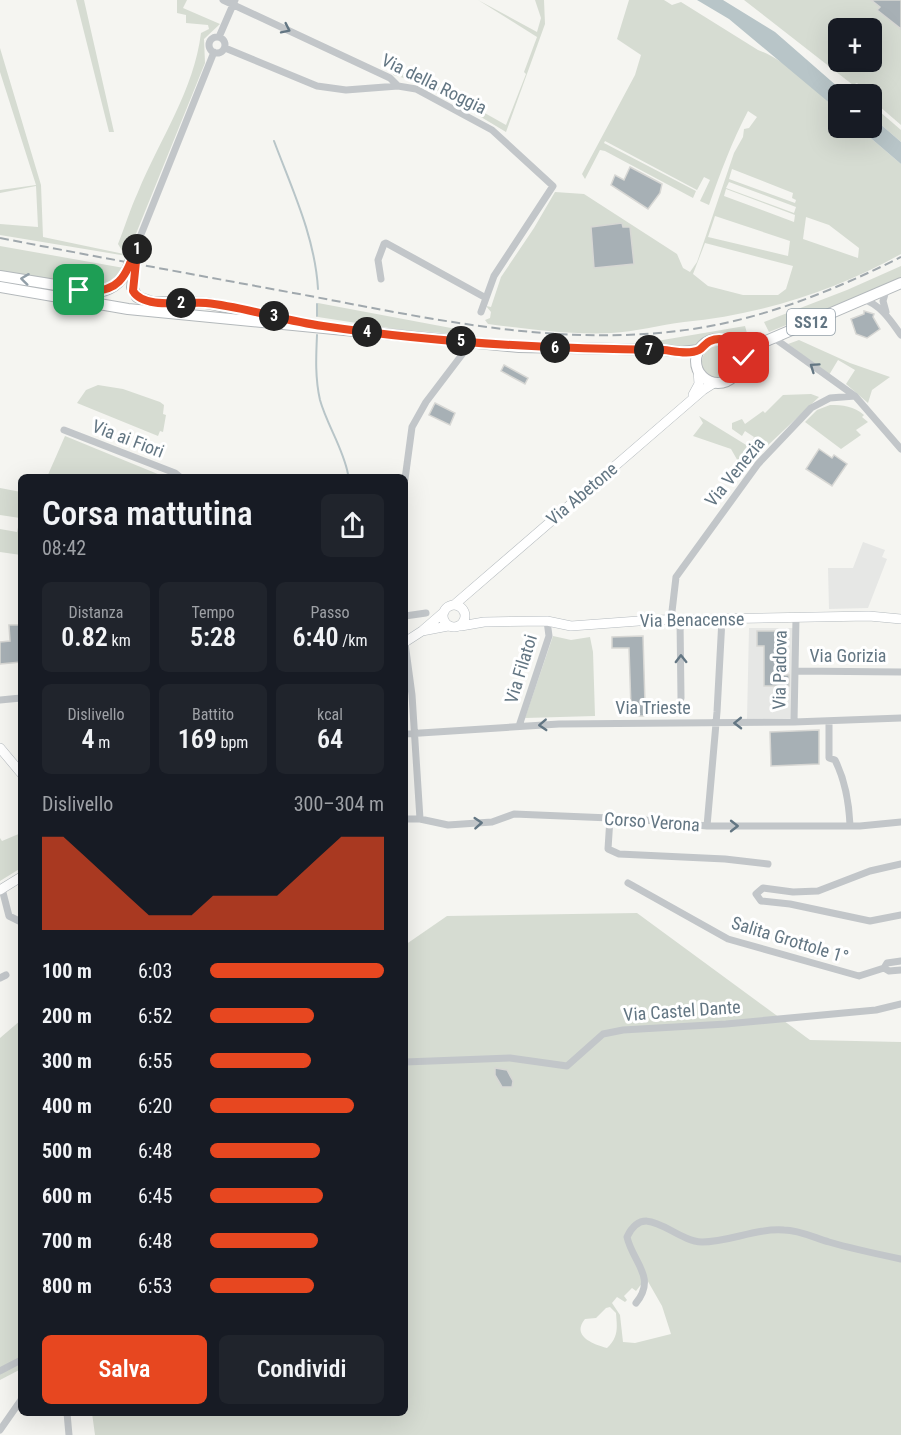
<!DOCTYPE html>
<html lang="it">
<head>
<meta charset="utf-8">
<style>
  body { margin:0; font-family:"Roboto Condensed",sans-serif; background:#20242c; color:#f1f3f6; height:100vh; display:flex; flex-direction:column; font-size:22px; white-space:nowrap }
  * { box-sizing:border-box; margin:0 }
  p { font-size:20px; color:#9ea1a6 }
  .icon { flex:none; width:33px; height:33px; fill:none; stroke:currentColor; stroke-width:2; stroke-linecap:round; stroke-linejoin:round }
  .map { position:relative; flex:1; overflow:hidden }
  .panel { position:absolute; left:18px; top:474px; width:390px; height:942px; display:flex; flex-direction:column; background:#171b24; border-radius:9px; box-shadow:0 6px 24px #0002 }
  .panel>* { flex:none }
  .tools { position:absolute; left:828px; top:18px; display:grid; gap:12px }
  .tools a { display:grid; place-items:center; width:54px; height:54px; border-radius:9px; background:#171b24; box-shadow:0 6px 24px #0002; font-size:30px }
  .pin { position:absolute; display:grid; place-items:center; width:51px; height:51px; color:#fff; margin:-26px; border-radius:12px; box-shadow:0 3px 9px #0006 }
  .km { position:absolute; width:30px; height:30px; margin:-15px; border-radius:50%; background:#222; color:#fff; font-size:16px; line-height:30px; text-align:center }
  .round { display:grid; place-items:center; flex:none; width:63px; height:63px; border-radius:9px; background:#20242c }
  .headline { display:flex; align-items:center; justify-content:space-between; height:102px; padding:0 24px }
  h1 { font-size:33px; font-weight:600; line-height:45px }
  .figures { display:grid; grid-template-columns:repeat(3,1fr); gap:9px; height:102px; padding:6px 24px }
  .figures div { display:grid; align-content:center; border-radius:9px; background:#20242c; text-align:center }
  .figures b { font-size:26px; font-weight:600 }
  .figures small { font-size:16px; font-weight:400 }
  .figures p { font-size:16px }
  .chart { height:168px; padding:12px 24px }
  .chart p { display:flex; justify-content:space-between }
  .chart svg { width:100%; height:108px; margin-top:6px; fill:#e74720; opacity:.7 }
  .cta { display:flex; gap:12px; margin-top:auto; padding:12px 24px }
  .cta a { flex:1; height:69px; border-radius:9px; background:#e74720; color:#fff; font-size:24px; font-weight:600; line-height:69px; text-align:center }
  .cta a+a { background:#20242c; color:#f1f3f6 }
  ul { padding:0 24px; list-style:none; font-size:20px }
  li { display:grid; grid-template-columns:96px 72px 1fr; align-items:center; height:45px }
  li i { height:15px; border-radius:8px; background:#e74720 }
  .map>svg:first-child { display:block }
  .built { fill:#e6e7e5; fill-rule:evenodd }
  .green { fill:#d6dcd2; fill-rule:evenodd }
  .water { fill:#b8c5c8 }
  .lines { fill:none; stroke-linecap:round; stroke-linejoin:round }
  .stream { stroke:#b8c5c8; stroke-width:2 }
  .building { fill:#a7b0b5; stroke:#d7d7d4; stroke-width:1.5 }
  .secondary-casing { stroke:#b4babe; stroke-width:10 }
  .primary-casing { stroke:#b3b8bb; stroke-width:12 }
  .street { stroke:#c2c6c9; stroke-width:7 }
  .secondary { stroke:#fff; stroke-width:9 }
  .primary { stroke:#fff; stroke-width:10 }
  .rail { stroke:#a0a8ad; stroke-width:2; stroke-dasharray:9 4.5; stroke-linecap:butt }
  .oneway { stroke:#637683 }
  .oneway2 { stroke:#929fa8 }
  .route-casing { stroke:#fff; stroke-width:12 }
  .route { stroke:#e74720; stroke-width:8 }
  .labels { text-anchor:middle; stroke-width:6; stroke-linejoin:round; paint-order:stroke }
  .shield { fill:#fff; stroke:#929fa8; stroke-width:1.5 }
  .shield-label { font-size:16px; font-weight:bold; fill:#637683 }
  .street-label { font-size:18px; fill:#637683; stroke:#fff }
</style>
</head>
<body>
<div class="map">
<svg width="901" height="1435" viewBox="0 0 901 1435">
  <rect width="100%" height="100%" fill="#f5f5f1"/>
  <path class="built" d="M863,542L885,550L882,557L887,559L868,608L829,609L828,568H853Z
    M749,628H793L792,718L747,719ZM757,631H788V644H776L778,675H788V686H764V646Z"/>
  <path class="green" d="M76,0H84L114,132H109Z
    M177,0H187L183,8L220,24L204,39L205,63L127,256L0,235V224L38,227L36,186L0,193V190L36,185L0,72V48L41,185L43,237L124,254L118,244C125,227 130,209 138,192C160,139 194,90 201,33L209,29L208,25L186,23V15L177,13Z
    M478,0L537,32L541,18L535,0H544L545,24L506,132L426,84L393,75L396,70L435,85L506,125L526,74L524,72L537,37Z
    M629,0H664L672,5L681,2L758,50C786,60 816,91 838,110V128H859L901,164V254C835,291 759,315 684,322C660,325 635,332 611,333C570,335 528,329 488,324L485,320L490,318L491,312L486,306L491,307L501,277L534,228L555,192L584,194L677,254L683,268L690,272L697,262L734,153L743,137L744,129L749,128L757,117L748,111C732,141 720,174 709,205L700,201L710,180L704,177L697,190L605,141L604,143L696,191L693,198L605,151L600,150L585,179L582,174L635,75L641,55L617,39ZM732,169L793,193L792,198L796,200L795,203L729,179ZM729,182L796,207L794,213L726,188ZM726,189L795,215L794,222L724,196ZM715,216L790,241L788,256L708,237ZM806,217L829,225L859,248L858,258L803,239ZM705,243L793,266L786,289L778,295H743L708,286L693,274Z
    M744,0H901V125L872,100V94H864L858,89L859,85L857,83L853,85ZM838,28H872V62H838Z
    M872,105L901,130V142L872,117Z
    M0,246L124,268L120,276L102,288L0,272Z
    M901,266V279L769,332L764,322L847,290Z
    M318,303L467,331L465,335L395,329L318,317Z
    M745,326L749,340C733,343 730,333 718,335C709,336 705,344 697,346C684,350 665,344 651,342Z
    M799,340L850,363L890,377L872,390L868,403L846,384L855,370L838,360L829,375L788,344Z
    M702 362a16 16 0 1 1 32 0a16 16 0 1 1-32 0Z
    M98,385L123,389L160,402L164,405L163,414L166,415L163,432L160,431L158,436L77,403L86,390Z
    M811,394L819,397L765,448L752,441L754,437L745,431L742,436L732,429V423L742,419L745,424L763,411L765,413L783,395Z
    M830,405C843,405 854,406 864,415L862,417L868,422L856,430L861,435L841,449L805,422L817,410Z
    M699,416L756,451L755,457L743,470L731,449L693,436L703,423Z
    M65,436L165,477H47Z
    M0,488L21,492V555L0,552V529L17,532L20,518L0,515Z
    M553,636L571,640L590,637L593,652L595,716L525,718Z
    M21,833V868L0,881V838L2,841Z
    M637,913L810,1040L901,1042V1435H95L92,1413H405V945L447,916ZM646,1278L662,1306L671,1334L635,1343L623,1342L620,1315L612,1303L617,1297L625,1302L627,1300L624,1296L632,1288L636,1291ZM610,1307L616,1313C617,1327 619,1337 607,1348C593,1344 571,1336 585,1319L596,1318L606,1308Z
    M21,1020V1369L0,1380V1038Z"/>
  <path class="water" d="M697,0H723L775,32L846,94H838V110L729,19Z
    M872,117L901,142V164L859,128H872Z"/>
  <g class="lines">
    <path class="stream" d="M274,141C292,189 315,237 318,289
      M317,316V304
      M317,335C316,357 315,378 320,400C327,425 343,448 348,474"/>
  </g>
  <path class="building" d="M871,0H901V29L877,10L880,7Z
    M630,167L662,184L660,193L648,209L611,185L615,175L624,180Z
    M622,223L623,227H630L634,264L594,268L591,227Z
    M864,311L874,314L873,317L880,329L867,338L856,334L851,319L864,314Z
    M504,365L528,378L525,384L501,371Z
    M435,403L455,413L450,425L429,415Z
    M819,449L832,458L834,455L847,464L832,486L806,469Z
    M9,625H21V662L0,664V642L10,641Z
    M757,631H788V644H782V675H789V686H764V646H757Z
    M643,636L645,704H649L650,711L648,716H638V714H633L631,708L629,648H612V637Z
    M819,730V764L771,766L770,732Z
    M495,1068L507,1070L513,1081L512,1087H502L495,1075Z"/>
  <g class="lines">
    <defs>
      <path id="secondary" d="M693,395L699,384L698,370
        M443 616a11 11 0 1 1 22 0a11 11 0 1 1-22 0Z
        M454,605L703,390L714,383
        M461,626L484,622L547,621L571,626L652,620L869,616L901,619
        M422,631L448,626
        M405,642L422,631L444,612
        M0,748L21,773
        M0,890L21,877"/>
      <path id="primary" d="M138,242L132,287L137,297L152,302L206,303L274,316
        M0,276L99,292C115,289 125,278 130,262
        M0,287L128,309L519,347L665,350L681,352L699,350
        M696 361a22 22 0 1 1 44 0a22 22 0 1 1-44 0Z
        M733,345L745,347L759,344L901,283"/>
    </defs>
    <use href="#secondary" class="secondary-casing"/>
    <use href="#primary" class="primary-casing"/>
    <path class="street" d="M223,0L390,78L398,86
      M209 45a8 8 0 1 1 16 0a8 8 0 1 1-16 0Z
      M219,37L235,0
      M225,48L317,86L346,90L398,86L416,89L492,130L553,186L494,276L481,312
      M138,242L214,52
      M381,279L378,260L384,244L386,243L486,298
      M886,290L883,301L886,312
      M863,299C881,305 891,321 901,335
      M774,338L855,396
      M64,430L175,473L180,477
      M405,479L412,427L426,402L464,352
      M405,616L426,613
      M671,620L676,577L758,464L811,408L830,398L855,396L901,449
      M680,620L681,698
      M405,643L412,695L420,819
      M795,671L901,672
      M0,700L21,698
      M829,721V758L835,760C845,780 849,803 850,825
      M794,722L796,618
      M519,726L549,636L547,621
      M405,734L559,724L794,722L901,718
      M610,818L608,849L619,854L725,859L768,864
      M405,819H420L448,825L492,822L514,814L634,819L707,826H860L901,822
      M707,826L717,712L722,619
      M901,864L870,871L818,891L793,892L763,888L756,894L761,901L790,904L870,921L901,915
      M628,883L728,939L859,976L884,968
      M2,889L9,916L21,922
      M901,961L887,963L884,968L889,971L901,970
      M0,978L6,975
      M405,1062L510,1058L567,1066L603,1034L623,1030L726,1024L876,1010L901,1004
      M636,1303C657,1277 633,1263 627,1237C645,1199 673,1241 702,1242C729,1242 756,1228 784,1230C799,1230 815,1238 829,1242C853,1249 877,1254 901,1259
      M0,1371L21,1360
      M67,1413L69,1435
      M0,1430L21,1400"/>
    <use href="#secondary" class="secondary"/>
    <use href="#primary" class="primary"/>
    <path class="rail" d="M0,238C103,258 207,277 310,296C431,319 554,346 678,331C756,322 831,292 901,257"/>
  </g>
  <defs><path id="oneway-chevron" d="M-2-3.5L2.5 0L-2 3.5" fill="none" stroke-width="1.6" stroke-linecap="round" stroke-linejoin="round" transform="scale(1.5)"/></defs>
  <g class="oneway">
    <use href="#oneway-chevron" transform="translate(286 29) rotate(26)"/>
    <use href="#oneway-chevron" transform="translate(814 367) rotate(-145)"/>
    <use href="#oneway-chevron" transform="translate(681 659) rotate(-91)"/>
    <use href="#oneway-chevron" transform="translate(738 723) rotate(179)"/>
    <use href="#oneway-chevron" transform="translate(543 725) rotate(177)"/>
    <use href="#oneway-chevron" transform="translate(478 823) rotate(-4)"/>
    <use href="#oneway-chevron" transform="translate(734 826)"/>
  </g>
  <use class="oneway2" href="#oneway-chevron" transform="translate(25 279) rotate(-173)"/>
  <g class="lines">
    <defs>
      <path id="route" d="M79,290C120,296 126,276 138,242L133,291C144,310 187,301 206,303C246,307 284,321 323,326C436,343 550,349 664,350C674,351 689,355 699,350C703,348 705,343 710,341C726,334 739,347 741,363L744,358"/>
    </defs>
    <use href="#route" class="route-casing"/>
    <use href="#route" class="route"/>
  </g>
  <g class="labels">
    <rect class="shield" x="787" y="309" width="48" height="26" rx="4.5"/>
    <g class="shield-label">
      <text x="811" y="328">SS12</text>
    </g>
    <g class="street-label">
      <text transform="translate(434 84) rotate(26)" y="6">Via della Roggia</text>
      <text transform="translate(128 439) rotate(21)" y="6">Via ai Fiori</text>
      <text transform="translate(735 472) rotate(-51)" y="6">Via Venezia</text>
      <text transform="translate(582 494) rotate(-40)" y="6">Via Abetone</text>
      <text transform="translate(692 620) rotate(-1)" y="6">Via Benacense</text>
      <text x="848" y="662">Via Gorizia</text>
      <text transform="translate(521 669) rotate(-73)" y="6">Via Filatoi</text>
      <text transform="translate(780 670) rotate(-89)" y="6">Via Padova</text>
      <text x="653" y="714">Via Trieste</text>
      <text transform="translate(652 822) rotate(4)" y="6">Corso Verona</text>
      <text transform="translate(790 940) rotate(17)" y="6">Salita Grottole 1°</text>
      <text transform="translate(682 1011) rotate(-4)" y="6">Via Castel Dante</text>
    </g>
  </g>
</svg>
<div class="tools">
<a>+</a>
<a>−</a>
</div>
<div class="pin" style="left:79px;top:290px;background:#1e9e55"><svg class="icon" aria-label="arrive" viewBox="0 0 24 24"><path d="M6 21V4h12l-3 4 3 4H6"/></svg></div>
<div class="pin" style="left:744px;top:358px;background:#d93025"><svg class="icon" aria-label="check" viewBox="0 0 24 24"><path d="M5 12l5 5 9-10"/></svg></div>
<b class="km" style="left:137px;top:249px">1</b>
<b class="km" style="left:181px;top:303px">2</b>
<b class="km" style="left:274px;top:316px">3</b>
<b class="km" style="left:367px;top:332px">4</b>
<b class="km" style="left:461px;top:341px">5</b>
<b class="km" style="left:555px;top:348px">6</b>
<b class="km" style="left:649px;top:350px">7</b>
<section class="panel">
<div class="headline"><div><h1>Corsa mattutina</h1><p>08:42</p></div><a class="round"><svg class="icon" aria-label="share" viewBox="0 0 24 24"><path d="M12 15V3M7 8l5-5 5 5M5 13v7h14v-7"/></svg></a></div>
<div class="figures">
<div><p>Distanza</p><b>0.82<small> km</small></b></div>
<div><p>Tempo</p><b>5:28</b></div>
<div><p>Passo</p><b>6:40<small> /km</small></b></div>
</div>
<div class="figures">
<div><p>Dislivello</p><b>4<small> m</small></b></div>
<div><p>Battito</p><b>169<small> bpm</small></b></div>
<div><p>kcal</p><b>64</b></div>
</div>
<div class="chart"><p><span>Dislivello</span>300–304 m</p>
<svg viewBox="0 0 160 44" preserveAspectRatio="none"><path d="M0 44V6L10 6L20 14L30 22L40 30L50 38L60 38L70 38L80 30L90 30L100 30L110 30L120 22L130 14L140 6L150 6L160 6V44z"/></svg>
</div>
<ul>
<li><b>100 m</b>6:03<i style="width:100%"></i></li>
<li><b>200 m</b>6:52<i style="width:60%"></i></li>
<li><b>300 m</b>6:55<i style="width:58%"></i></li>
<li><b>400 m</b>6:20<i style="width:83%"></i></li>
<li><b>500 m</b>6:48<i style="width:63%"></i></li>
<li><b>600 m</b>6:45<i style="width:65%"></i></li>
<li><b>700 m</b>6:48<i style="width:62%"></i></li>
<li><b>800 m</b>6:53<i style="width:60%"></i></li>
</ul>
<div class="cta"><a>Salva</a><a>Condividi</a></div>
</section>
</div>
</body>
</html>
